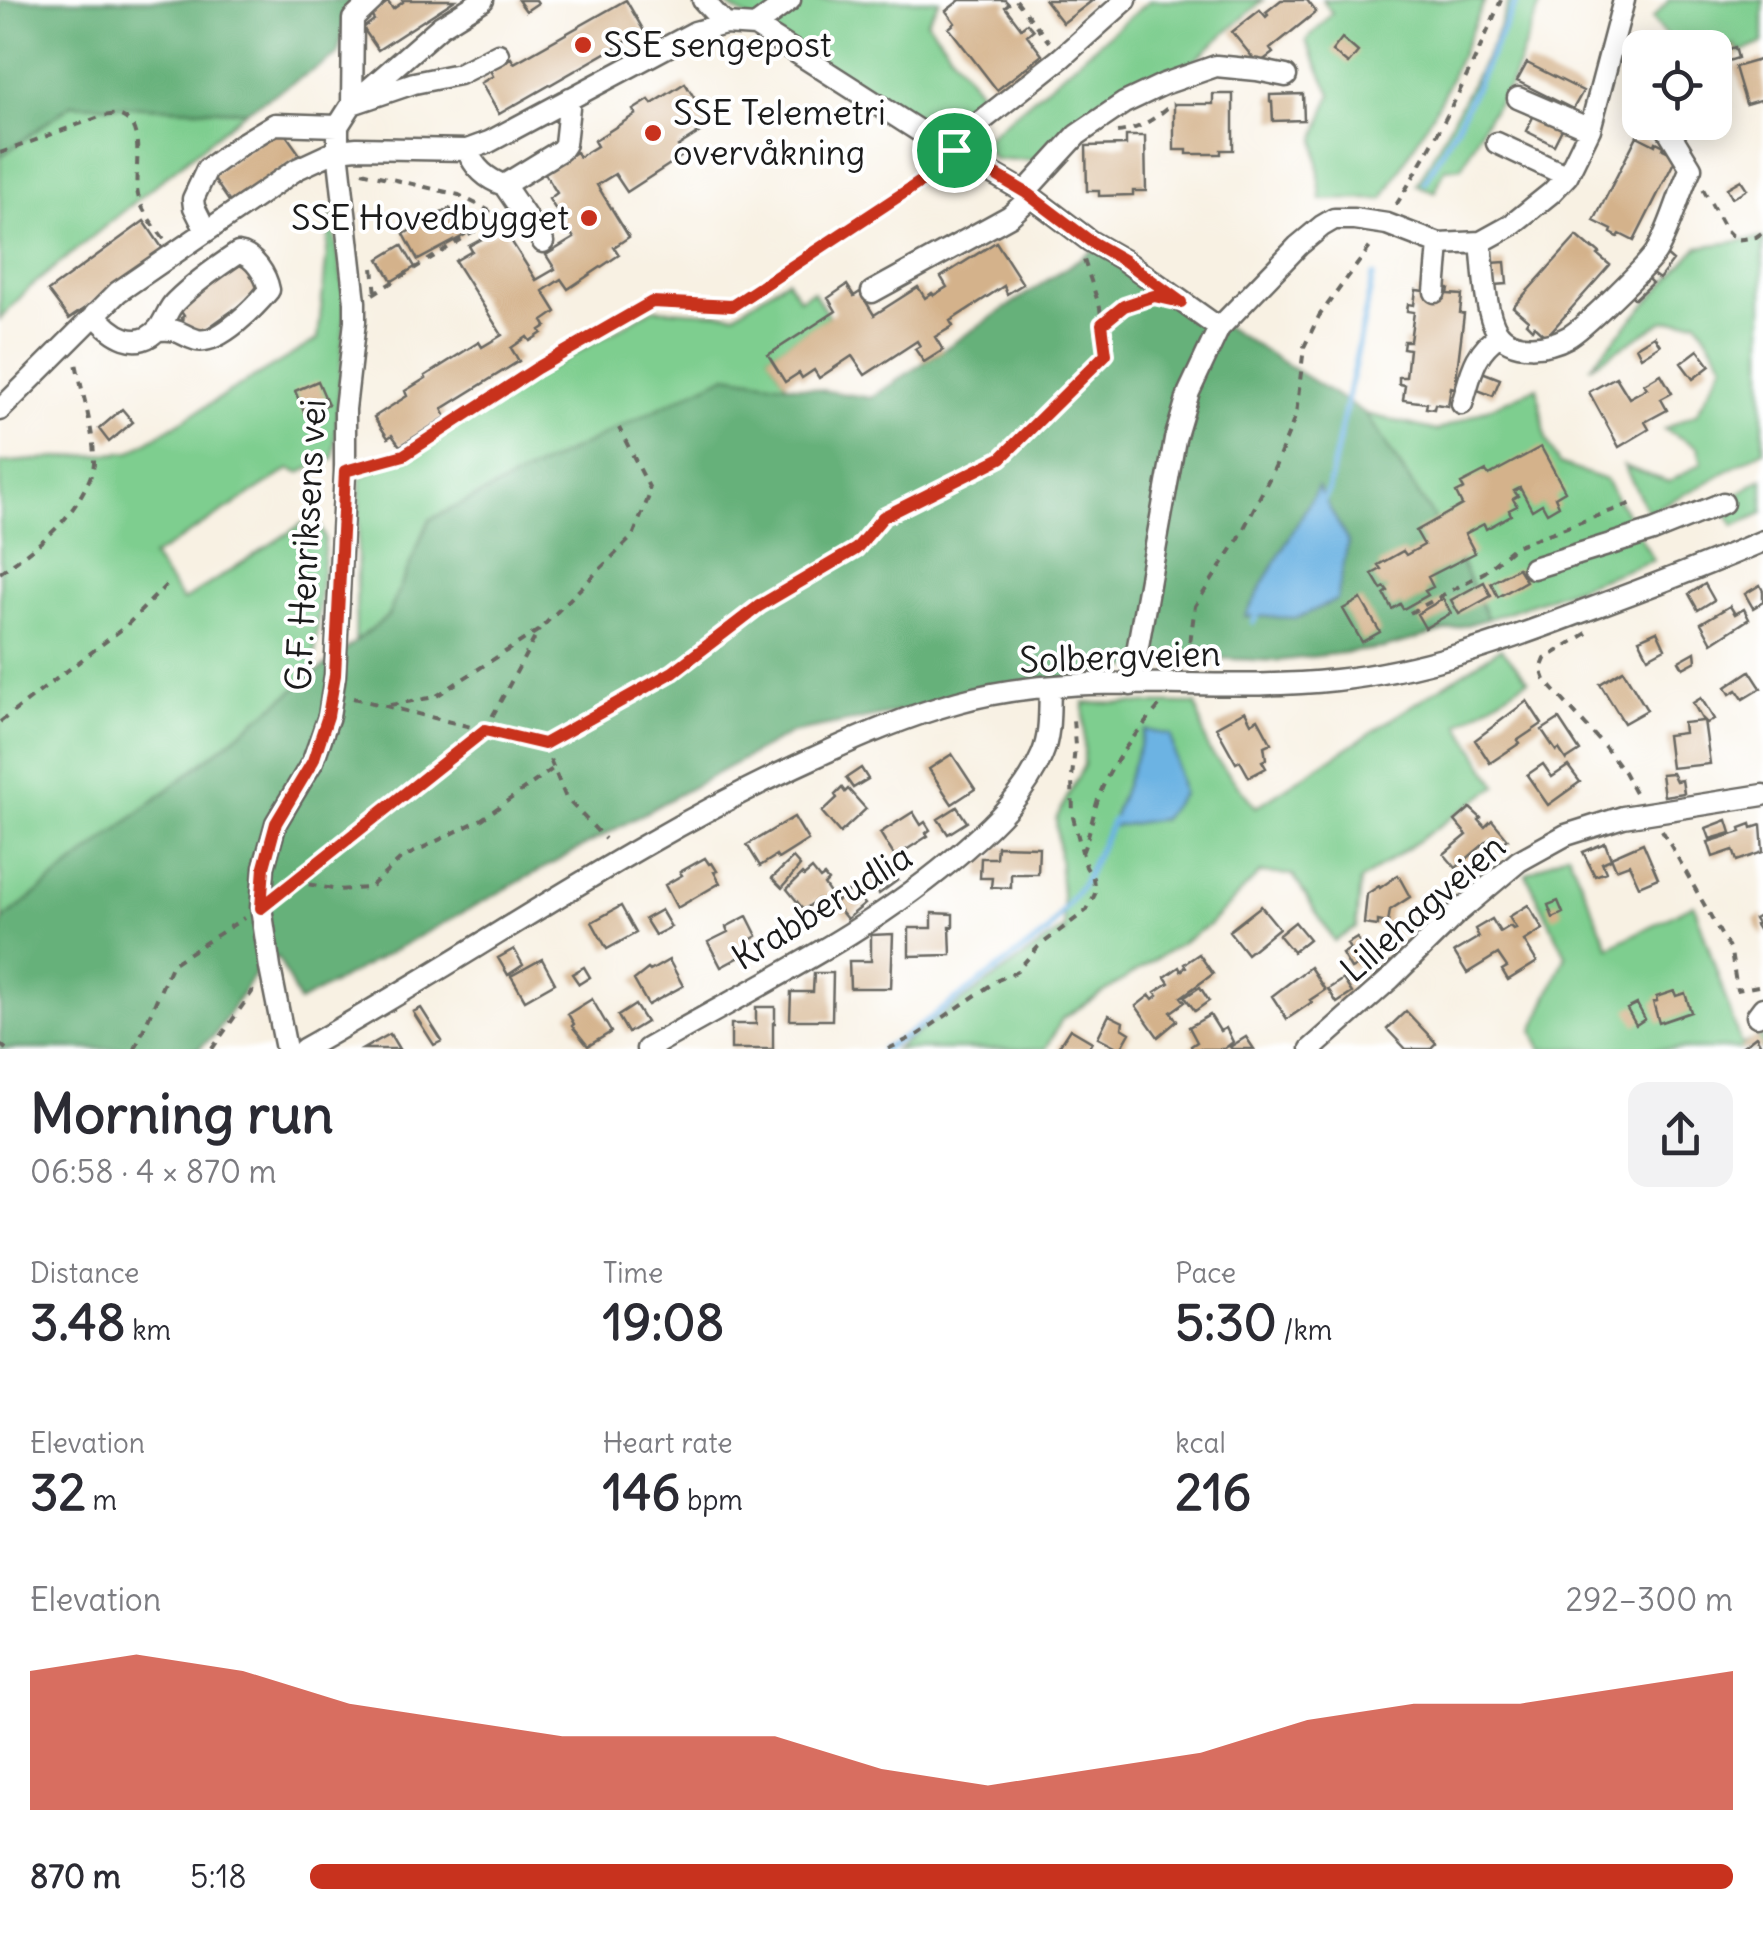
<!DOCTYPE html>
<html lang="en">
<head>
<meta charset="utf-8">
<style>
  body { margin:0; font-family:Delius,sans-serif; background:#f2f2f3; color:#2b2b33; height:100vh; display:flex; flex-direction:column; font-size:38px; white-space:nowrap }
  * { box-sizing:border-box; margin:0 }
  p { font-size:32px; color:#7c7c81 }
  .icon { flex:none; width:55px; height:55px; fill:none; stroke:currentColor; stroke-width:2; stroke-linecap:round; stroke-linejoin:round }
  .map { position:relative; height:1049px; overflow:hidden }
  .sheet { display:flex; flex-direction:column; background:#fff; flex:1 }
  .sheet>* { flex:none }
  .fabs { position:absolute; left:1622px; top:30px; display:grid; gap:20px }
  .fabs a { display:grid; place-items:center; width:110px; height:110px; border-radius:20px; background:#fff; box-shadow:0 5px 25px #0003; font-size:50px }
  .pin { position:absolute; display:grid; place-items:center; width:85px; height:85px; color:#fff; margin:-42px; border:5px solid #fff; border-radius:50%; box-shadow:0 2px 10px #0007 }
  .round { display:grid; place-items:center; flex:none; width:105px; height:105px; border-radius:20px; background:#f2f2f3 }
  .head { display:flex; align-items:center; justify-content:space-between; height:170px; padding:0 30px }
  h1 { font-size:55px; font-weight:700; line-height:75px }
  .stats { display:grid; grid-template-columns:repeat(3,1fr); gap:15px; height:170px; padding:10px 30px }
  .stats div { display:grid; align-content:center }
  .stats b { font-size:50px; font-weight:700 }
  .stats small { font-size:28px; font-weight:400 }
  .stats p { font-size:28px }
  .chart { height:280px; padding:20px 30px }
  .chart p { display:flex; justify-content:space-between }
  .chart svg { width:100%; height:180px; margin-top:10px; fill:#c8321e; opacity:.7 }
  ul { padding:0 30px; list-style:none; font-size:32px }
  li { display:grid; grid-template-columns:160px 120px 1fr; align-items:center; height:75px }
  li i { height:25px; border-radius:12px; background:#c8321e }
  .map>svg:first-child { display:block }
  .green { fill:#7ece8f; stroke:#4d7556; stroke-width:2.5 }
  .forest { fill:#66b17a; stroke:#41664b; stroke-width:2.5 }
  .water { fill:#6cb3e3; stroke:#446880; stroke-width:2.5 }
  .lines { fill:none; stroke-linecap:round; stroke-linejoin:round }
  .stream { stroke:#6cb3e3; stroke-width:6 }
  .building { fill:#d4b28b }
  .minor-casing { stroke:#696762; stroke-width:25 }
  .path { stroke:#696762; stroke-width:4; stroke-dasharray:8 8; stroke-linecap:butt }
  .minor { stroke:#fff; stroke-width:20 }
  .route-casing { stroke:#fff; stroke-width:20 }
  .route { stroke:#c8321e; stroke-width:12 }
  .poi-dot { fill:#c8321e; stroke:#fff; stroke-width:4 }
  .labels { text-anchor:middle; stroke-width:8; stroke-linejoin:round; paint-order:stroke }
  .poi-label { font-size:35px; fill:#1c1c1c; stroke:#fff; text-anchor:start }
  .street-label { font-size:35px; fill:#1c1c1c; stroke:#fff }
</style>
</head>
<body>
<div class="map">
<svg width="1763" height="1049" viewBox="0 0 1763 1049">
  <rect width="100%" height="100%" fill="#fff"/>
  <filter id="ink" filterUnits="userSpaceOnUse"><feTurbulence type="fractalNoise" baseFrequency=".01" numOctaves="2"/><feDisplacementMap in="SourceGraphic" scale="20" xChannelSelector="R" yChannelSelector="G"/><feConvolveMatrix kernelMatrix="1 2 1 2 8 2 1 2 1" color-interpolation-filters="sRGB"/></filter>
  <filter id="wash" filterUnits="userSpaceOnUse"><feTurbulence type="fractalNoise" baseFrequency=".0048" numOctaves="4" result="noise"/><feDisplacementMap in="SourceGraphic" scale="40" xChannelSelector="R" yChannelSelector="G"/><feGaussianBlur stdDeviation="2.25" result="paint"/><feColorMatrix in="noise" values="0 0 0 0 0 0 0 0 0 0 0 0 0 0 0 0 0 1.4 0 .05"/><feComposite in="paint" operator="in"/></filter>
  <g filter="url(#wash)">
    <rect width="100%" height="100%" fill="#f8f1e3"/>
    <path class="green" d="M722,0H940L927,21L987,101L947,143L730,7Z
      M1150,0H1263L1193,62L1119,95L1039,160L994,159L981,142Z
      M1322,0H1485L1443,95L1383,199L1321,200L1316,138L1331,94L1306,41L1332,13Z
      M1510,0H1542L1510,86L1484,123L1462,167L1445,169L1435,192L1417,185L1491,47Z
      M1669,0H1763V43L1740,53L1735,45L1717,52L1715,56V48L1674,47L1653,18Z
      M72,104L246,111L28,289L0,319V157Z
      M331,212L346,302L334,458L299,473L290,469L152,557L183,601L316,515L325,539L313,676L3,920L0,854V463L130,452L318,339Z
      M1763,238V450L1701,486L1648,512L1624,466L1669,482L1702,463L1698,447L1664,429L1697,413L1724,363L1697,320L1664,321L1589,367L1698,247Z
      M787,279L799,299L813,291L829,317L769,355L787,385L429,520L388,616L355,642L360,478L653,309L735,314Z
      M1537,387L1546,439L1559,464L1606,480L1654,560L1488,619L1456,552L1366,414L1437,431Z
      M1763,478V513L1734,526L1722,503Z
      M1501,648L1528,680L1459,724L1497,786L1360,881L1356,928L1334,941L1293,875L1260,873L1209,925L1062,1019L1046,1049H895L1062,930L1065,933L1056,819L1084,765V703L1196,704L1208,749L1256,807Z
      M1568,852L1609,947L1694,904L1741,1045L1763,1036V1049H1541L1533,1031L1566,955L1526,874Z"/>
    <path class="forest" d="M0,0H356L347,8L338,55L246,111L72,104L0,157Z
      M1097,247L1366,414L1456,552L1488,619L1384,648L1277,661L1185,657L791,733L299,1002L278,957L262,963L215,1035L198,1049H0V930L3,920L388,616L429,520L727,375L871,398Z"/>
    <path class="water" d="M1318,487L1348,542L1337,600L1297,618L1245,616Z
      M1145,730L1171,735L1182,794L1162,819L1110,827Z"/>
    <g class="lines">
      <path class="stream" d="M1425,182L1460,119L1517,0
        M1321,504L1328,492L1373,276
        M1253,622L1260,610
        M882,1049L909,1034L1047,933L1084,882L1113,820"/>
    </g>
    <g id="blocks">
      <path class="building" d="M402,0H455L378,50L363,28L374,20L370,14L388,2L393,9L403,2Z
        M518,0H536L538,3L526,11Z
        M626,0L644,31L499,114L481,83L493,76L490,70L511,58L514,63Z
        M960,0H1005L1009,4L1005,7L1021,28L1027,23L1033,30L1027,35L1042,55L997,90L949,28L955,23L946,11Z
        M1045,0H1093L1063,23Z
        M1281,0H1307L1316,12L1270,49L1273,53L1258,64L1232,32L1260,10L1266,17L1268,15L1266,12Z
        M1342,38L1358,52L1348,64L1332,51Z
        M1735,47L1738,58L1722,63L1719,52Z
        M1763,59V99L1746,104L1735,67Z
        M1527,63L1583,91L1573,109L1517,81Z
        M685,83L711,125L678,146L684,155L627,192L615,174L597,185L629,237L614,247L619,255L568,289L561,279L543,291L556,312L543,321L546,326L540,330L542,333L530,341L527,337L511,348L519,361L442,409L446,417L400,446L392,435L388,438L374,417L407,396L405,391L426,378L425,376L479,342L482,347L502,335L455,261L472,251L469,246L503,228L536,280L555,269L546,255L574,238L549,199L557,193L544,172L576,152L579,157L597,146L594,141L636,114L633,110L649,100L652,104Z
        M1213,94H1233V150H1221V154H1187V150H1174V104H1213Z
        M1303,94L1304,120L1273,121L1272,102H1270V95Z
        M1535,113L1563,127L1554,145L1526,131Z
        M279,125L301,156L231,204L211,175Z
        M1126,136H1145L1146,191H1133V195L1099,196V191H1087L1086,146L1126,145Z
        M1637,136L1655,145L1656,142L1664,146L1663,149L1677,156L1634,241L1620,234L1618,237L1611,233L1612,230L1594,221Z
        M1741,180L1747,189L1732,198L1727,188Z
        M450,208L465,235L418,260L404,234Z
        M144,221L165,252L69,319L48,291Z
        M1577,236L1592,249L1593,247L1600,253L1598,255L1610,265L1546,337L1534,326L1532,329L1526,323L1528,320L1513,307Z
        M996,242L1023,284L1007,294L1004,286L950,321L953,326L935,337L943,350L924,362L915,349L920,346L917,341L865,375L852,356L819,378L814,370L802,378L799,373L785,382L768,355L836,311L828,298L847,285L854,296L860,292L874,315L918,287L925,298L932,293L934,295L947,287L941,277Z
        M402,245L415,267L392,281L379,259Z
        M1665,254L1673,261L1659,279L1651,273Z
        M240,258L264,288L198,335L192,327L189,329L181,318L184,316L178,307Z
        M1505,262L1507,284L1494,285L1492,263Z
        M1645,276L1652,283L1635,299L1628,292Z
        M1441,288L1449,289L1448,294L1462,295L1460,313L1464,314L1455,388L1451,387L1448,406L1435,404L1434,409L1426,408L1427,403L1403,400L1405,385L1399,384V377H1406L1409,349L1403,348L1404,341H1410L1414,312L1407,311L1408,304L1414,305L1416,290L1440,293Z
        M1654,336L1660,345L1641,357L1636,347Z
        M1698,350L1710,366L1693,379L1681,363Z
        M1482,372L1500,379L1493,396L1475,389Z
        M1661,374L1672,393L1661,399L1667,410L1645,422L1649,429L1646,431L1619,447L1589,392L1616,377L1629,398L1647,388L1644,384Z
        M318,381L328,404L305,414L295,391Z
        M122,409L133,422L109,442L99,429Z
        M1541,447L1565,491L1555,497L1559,506L1547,513L1542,504L1532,510L1520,488L1514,491L1518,496L1513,499L1517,506L1509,510L1511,515L1486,529L1484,524L1465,534L1475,553L1428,577L1433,587L1425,591L1428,595L1403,609L1400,604L1392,609L1384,594L1388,591L1385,587L1381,589L1372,574L1381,569L1378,565L1403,551L1406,555L1424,545L1416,531L1462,505L1456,493L1464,489L1461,484L1486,471L1489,475Z
        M1518,568L1526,581L1498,597L1491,583Z
        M1484,582L1491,596L1459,614L1451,600Z
        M1705,584L1714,600L1698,610L1689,594Z
        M1760,585L1763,591V602L1753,608L1745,594Z
        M1361,599L1380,632L1362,642L1343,609Z
        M1443,599L1451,613L1425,628L1417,614Z
        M1730,606L1735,614L1744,609L1749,619L1712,643L1701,623Z
        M1657,631L1665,648L1648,657L1639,639Z
        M1695,652L1696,661L1683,668L1679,661Z
        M1623,670L1647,710L1624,723L1600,684Z
        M1750,671L1761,688L1743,699L1737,690L1730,694L1726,687Z
        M1701,698L1714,719L1707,723L1704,720L1710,764L1671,768L1667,735L1684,733L1683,723L1703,721L1693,703Z
        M1527,701L1542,724L1518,740L1520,743L1490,763L1475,740Z
        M1245,711L1251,723L1258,719L1271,743L1264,746L1266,759L1262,761L1266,768L1249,777L1240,761L1236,763L1216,727Z
        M1559,719L1580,751L1566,760L1559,749L1556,751L1542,730Z
        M952,754L975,789L952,804L929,769Z
        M1543,764L1552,777L1568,766L1580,782L1548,805L1527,775Z
        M861,768L868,779L853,788L846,778Z
        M1672,773L1676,781L1682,780L1684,793L1664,796L1661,774Z
        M842,788L845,792L848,789L866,809L840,833L822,812L837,798L835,795Z
        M957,807L967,822L948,834L938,819Z
        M1470,808L1481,818L1479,820L1485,827L1492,820L1508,839L1499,847L1491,838L1456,868L1444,854L1467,835L1455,821Z
        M913,812L921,825L925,822L930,830L926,833L928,836L895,857L880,833Z
        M794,817L808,840L778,859L776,856L760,866L747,845Z
        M1727,820L1731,833L1710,839L1706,828Z
        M1751,824L1752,828L1761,825L1763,852L1737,861L1733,850L1713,857L1708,842L1741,832L1740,828Z
        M1605,843L1611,859L1602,863L1606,872L1595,876L1583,852Z
        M1643,843L1658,878L1639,886L1629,864L1616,869L1611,857Z
        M997,846L1039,847L1038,874H1011V888L991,887L992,878H980L981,858H996Z
        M705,858L709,864L712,863L717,871L714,872L720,883L677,908L665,885L682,875L680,872Z
        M793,858L800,866L782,888L772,878Z
        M885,864L898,880L879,894L867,877Z
        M812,869L820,879L824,876L828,881L824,885L835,901L825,908L818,899L804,910L787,889L802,874L804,876Z
        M1398,875L1410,897L1390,910L1388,923L1378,921V926L1364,924L1367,894L1379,886L1380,888Z
        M852,889L865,904L847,919L834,903Z
        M1558,901L1563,913L1553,918L1548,905Z
        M1528,905L1543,929L1524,941L1537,962L1508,980L1502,970L1507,967L1498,954L1467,973L1454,952L1479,937L1475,929L1492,919L1500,932L1510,926L1513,929L1516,928L1509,917Z
        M621,906L636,933L607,949L592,922Z
        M1261,906L1279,928L1247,954L1229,931Z
        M661,910L671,927L655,935L645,919Z
        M932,913L953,914V927H950L951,955L909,956V928H932Z
        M1763,914V937L1755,925L1757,924L1754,919Z
        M747,916L757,936L746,942L751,951L721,967L708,942L728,932L726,927Z
        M1295,922L1309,939L1293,952L1279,935Z
        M893,934L891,988H850L849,961H871V935Z
        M1357,938L1366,954L1357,959L1360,964L1351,969L1342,954L1350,949L1347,944Z
        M514,949L523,965L508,975L498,958Z
        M1199,954L1213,974L1181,997L1185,1002L1171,1012L1177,1021L1158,1037L1136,1006L1150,995L1153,999L1158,995L1155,992L1169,983L1165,977L1179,967L1181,971L1186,967L1184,964Z
        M542,959L555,983L525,1000L511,976Z
        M669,960L683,986L648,1005L634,980L648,969L650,971Z
        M584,967L590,977L579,984L572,974Z
        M1310,967L1325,990L1310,1000L1312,1002L1287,1019L1272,996Z
        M814,973H833L832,1020H790L791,992H813Z
        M1343,979L1352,993L1337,1003L1328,989Z
        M1200,987L1209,1001L1195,1011L1185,997Z
        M1674,991L1676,996L1685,993L1691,1012L1659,1023L1653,1002L1657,1001L1656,997Z
        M592,999L611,1032L588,1046L572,1026L574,1024L568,1014Z
        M1637,1004L1645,1019L1636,1025L1627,1009Z
        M635,1005L646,1022L628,1033L618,1016Z
        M756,1007H775V1023H773V1049H731V1024H756Z
        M421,1008L442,1041L434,1045L413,1012Z
        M1406,1011L1436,1043L1430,1049H1406L1387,1029Z
        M1109,1015L1123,1022L1122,1028L1130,1033L1121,1049L1098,1037Z
        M1210,1015L1220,1031L1226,1028L1233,1042L1224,1049H1192L1191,1046L1197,1042L1189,1027Z
        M1070,1029L1092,1042L1088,1049H1057Z
        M390,1034L399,1049H363Z
        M1756,1036L1763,1049H1739Z
        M1246,1037L1254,1049H1232L1230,1047Z"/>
    </g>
  </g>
  <g filter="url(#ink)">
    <use href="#blocks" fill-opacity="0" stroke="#696762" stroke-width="2.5"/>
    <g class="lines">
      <defs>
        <path id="minor" d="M373,0L353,19L352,104L414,83L459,74L498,54
          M483,0L441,26L352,104L338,126V150L357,148L467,150L489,142L695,32L725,24L755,26L790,0
          M703,0L725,24
          M755,26L919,131L1025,192L1090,241L1125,261L1219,328
          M1518,98L1590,129
          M1497,143L1567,176
          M467,150C474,167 486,179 504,185L561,150L565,144L570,98
          M954,150L974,127L1061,58L1126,0
          M504,185L543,242
          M1025,192L1077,135L1124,103L1164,84L1216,66L1257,70L1286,76
          M206,231L194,207L193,199L207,169L240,145L275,124L338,126
          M1481,242C1484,266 1484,311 1497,331C1512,353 1548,348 1568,337C1582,330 1647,266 1656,252C1671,227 1678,195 1691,168L1663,122
          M872,292L1010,216L1031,197
          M1435,292L1439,244
          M95,314C111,335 138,353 159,328C166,319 168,308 176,301C191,286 220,265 238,253C254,255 266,275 269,290C256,306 219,345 197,340C179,335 182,328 158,330
          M1462,404C1471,376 1473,352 1500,335
          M0,410L118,292L297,169L338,150L355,302V321L345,409V471L335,675L329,716L313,761L276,823L264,867L261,907L270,968L286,1049
          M1533,568L1653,531L1723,503
          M1131,685L1175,439L1189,392L1219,328L1298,246L1322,226L1334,219H1354L1387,224L1439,244L1481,242L1510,226L1551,193L1567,176L1590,129L1624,0
          M1757,1016L1763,1008
          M304,1049C474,954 633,840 811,759C859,737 907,716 958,702C1079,668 1212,694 1336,680C1420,671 1500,643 1579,613C1641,590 1702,567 1763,541
          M647,1049C756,986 870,933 965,849C996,822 1026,793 1042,755C1051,734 1049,709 1050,687
          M1311,1049L1390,979L1457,913L1519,861L1566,835L1623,817L1763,795"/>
      </defs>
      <use href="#minor" class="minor-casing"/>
      <path class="path" d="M1016,0L1049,42
        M1117,132C1140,130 1156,118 1173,103
        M0,153L102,116C103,116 117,114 118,115C147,122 134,170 137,189C139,209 153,224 164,239
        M362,172L459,195L488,210L497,218
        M1703,189L1725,229L1736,240L1756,237L1763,232
        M1396,205C1437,140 1471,71 1501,0
        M373,268L376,293
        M373,294L501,215
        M1104,323L1124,306L1147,299
        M364,466L404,455L537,368L652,302L732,305L942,166
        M0,573C34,547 62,531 83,492C88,483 93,473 94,463C95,435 82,392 76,363
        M1410,613L1485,572L1515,546L1633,503
        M1587,633L1545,659L1541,669L1545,680L1605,747L1624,772L1637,796
        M1188,657L1195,606L1239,538L1275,467L1296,415L1304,347L1319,316L1373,243
        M353,698L544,745L673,672L759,606L856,549L883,517L1001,458L1106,354L1100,308L1084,260
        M390,705L435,697L539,630L633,536L651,491L619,428
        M0,722L126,626L171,580
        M544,745L566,798L605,839
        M1662,830L1731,952L1737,990L1763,985
        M1082,853C1091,831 1093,811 1101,791C1113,760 1139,730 1160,705
        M293,881L337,890L369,888L402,858L482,819L554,768
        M284,889L485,730L539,630
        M0,1044L6,1049
        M135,1049L172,964L244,918
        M212,1049L252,992L253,986
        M888,1049L919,1034L998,980L1016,972L1038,947L1087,910L1095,894L1093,878L1086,867L1073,817L1072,778L1075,746L1073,719L1070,715"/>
      <use href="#minor" class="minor"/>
    </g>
  </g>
  <g class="lines" filter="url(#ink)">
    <defs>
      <path id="route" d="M954,150L1025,192L1090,241L1125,261L1181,302L1154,296L1124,306L1102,324L1106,354L1001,458L883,517L856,549L759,606L673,672L544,744L485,730L261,908L264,867L276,823L313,761L328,716L335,675L345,471L404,455L537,368L652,302L732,306L940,169Z"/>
    </defs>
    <use href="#route" class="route-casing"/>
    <use href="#route" class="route"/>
  </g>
  <g class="poi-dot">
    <circle cx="583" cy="45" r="10"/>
    <circle cx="653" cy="133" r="10"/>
    <circle cx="589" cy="218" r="10"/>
  </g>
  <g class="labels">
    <g class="poi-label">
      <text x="603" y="57">SSE sengepost</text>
      <text x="673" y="125">SSE Telemetri<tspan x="673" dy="40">overvåkning</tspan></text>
      <text x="569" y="230" text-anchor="end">SSE Hovedbygget</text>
    </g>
    <g class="street-label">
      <text transform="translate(306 545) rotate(-87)" y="12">G.F. Henriksens vei</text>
      <text transform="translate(1120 657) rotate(-2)" y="12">Solbergveien</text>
      <text transform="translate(822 907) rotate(-32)" y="12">Krabberudlia</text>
      <text transform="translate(1423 908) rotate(-41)" y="12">Lillehagveien</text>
    </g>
  </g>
</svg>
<div class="fabs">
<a><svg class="icon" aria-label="locate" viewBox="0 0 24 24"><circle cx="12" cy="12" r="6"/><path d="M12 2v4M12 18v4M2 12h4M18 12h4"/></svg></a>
</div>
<div class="pin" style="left:954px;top:150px;background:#1e9e55"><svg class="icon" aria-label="arrive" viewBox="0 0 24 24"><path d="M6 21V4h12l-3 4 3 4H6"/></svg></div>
</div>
<section class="sheet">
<div class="head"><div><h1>Morning run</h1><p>06:58 · 4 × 870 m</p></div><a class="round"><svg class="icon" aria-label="share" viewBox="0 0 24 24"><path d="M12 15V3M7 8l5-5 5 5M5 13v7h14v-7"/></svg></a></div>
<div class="stats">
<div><p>Distance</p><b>3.48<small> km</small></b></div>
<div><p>Time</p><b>19:08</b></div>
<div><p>Pace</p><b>5:30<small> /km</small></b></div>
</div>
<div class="stats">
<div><p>Elevation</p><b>32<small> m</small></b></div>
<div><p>Heart rate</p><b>146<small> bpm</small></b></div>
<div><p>kcal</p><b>216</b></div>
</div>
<div class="chart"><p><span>Elevation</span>292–300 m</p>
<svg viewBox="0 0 160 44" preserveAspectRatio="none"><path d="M0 44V10L10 6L20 10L30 18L40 22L50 26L60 26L70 26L80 34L90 38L100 34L110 30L120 22L130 18L140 18L150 14L160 10V44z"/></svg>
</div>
<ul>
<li><b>870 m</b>5:18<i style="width:100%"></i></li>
</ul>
</section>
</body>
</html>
